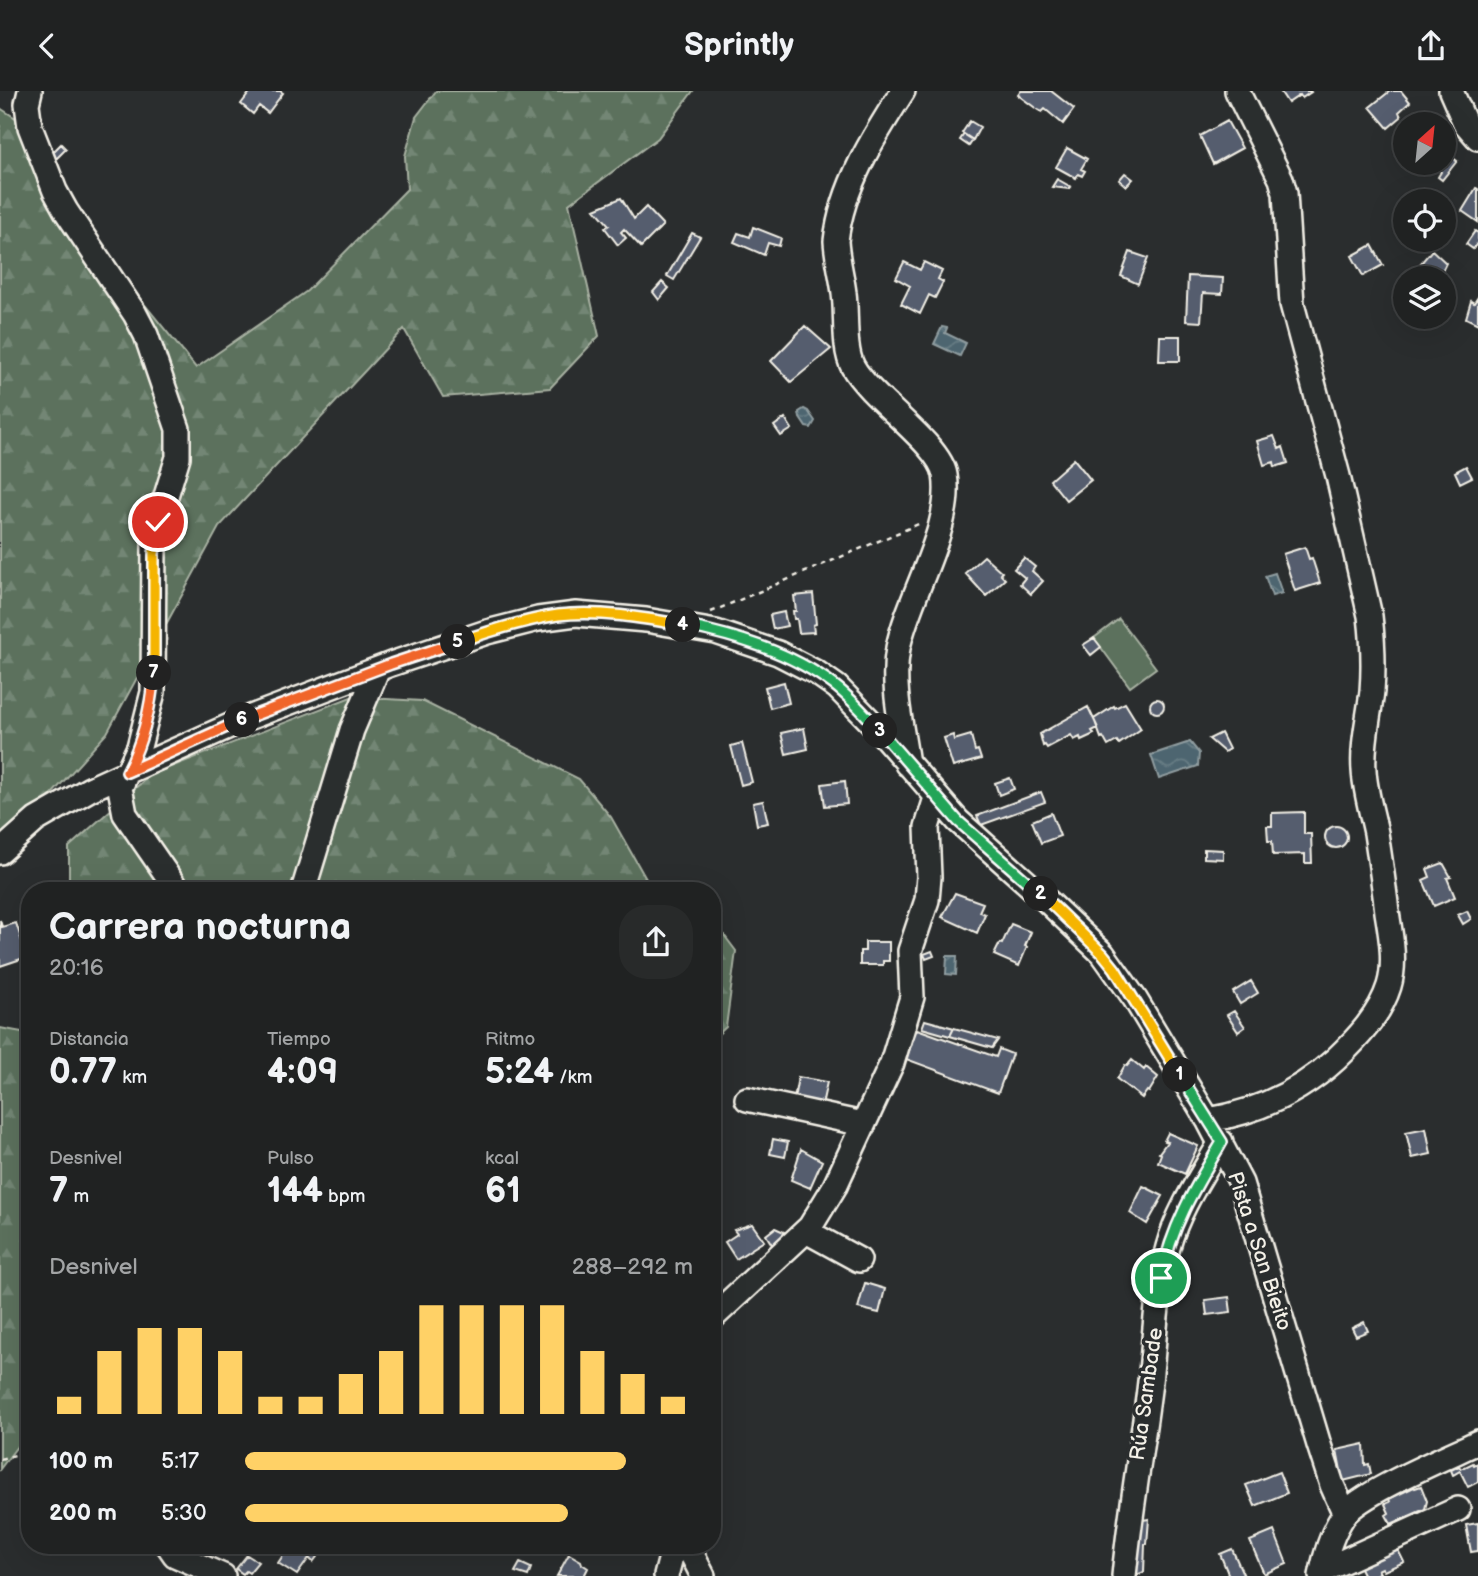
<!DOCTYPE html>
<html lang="es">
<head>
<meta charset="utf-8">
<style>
  body { margin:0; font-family:"Balsamiq Sans",sans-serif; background:#282a2a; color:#f1f3f6; height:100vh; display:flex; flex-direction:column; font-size:26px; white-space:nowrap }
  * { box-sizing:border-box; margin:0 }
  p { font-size:23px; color:#a2a4a5 }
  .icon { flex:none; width:38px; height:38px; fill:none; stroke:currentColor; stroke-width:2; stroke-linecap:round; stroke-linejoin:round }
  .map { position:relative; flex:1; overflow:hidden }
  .sheet { position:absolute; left:21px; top:791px; width:700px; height:672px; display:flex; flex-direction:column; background:#202222; border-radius:28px; box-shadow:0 7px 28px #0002,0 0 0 2px #3d3f40 }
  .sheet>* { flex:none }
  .needle { width:46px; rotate:27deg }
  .fabs { position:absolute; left:1393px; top:21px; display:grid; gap:14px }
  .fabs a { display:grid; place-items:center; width:63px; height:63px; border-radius:50%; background:#202222; box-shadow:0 7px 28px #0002,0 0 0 2px #3d3f40; font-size:35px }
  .pin { position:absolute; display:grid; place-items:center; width:60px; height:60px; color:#fff; margin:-30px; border:4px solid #fff; border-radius:50%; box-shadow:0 2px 7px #0007 }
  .km { position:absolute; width:35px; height:35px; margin:-18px; border-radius:50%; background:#222; color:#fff; font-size:19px; line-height:35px; text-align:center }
  .round { display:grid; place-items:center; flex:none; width:74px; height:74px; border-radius:28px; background:#282a2a }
  .headline { display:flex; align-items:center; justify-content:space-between; height:119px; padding:0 28px }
  h1 { font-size:38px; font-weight:800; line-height:52px }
  .stats { display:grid; grid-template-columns:repeat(3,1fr); gap:10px; height:119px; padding:7px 28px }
  .stats div { display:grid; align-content:center }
  .stats b { font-size:35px; font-weight:800 }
  .stats small { font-size:19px; font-weight:400 }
  .stats p { font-size:19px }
  .chart { height:196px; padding:14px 28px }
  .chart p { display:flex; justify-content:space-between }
  .chart svg { width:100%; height:126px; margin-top:7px; stroke:#ffd166; stroke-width:6 }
  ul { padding:0 28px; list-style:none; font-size:23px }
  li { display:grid; grid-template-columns:112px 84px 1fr; align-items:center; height:52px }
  li i { height:18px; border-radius:9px; background:#ffd166 }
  header { display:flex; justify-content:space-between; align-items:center; height:91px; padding:0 28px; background:#202222; font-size:32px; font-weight:800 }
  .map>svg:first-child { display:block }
  .forest { fill:url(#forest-firs); stroke:#a8b1a2; stroke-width:2 }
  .garden { fill:#5b715d; stroke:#a8b1a2; stroke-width:2 }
  .water { fill:url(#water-waves); stroke:#909da0; stroke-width:2 }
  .building { fill:#555d6e; stroke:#f4f1e8; stroke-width:2 }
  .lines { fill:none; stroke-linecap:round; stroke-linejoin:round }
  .minor-casing { stroke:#f4f1e8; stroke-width:28 }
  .path { stroke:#f4f1e8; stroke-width:2.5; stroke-dasharray:5 5; stroke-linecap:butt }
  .minor { stroke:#2a2d2e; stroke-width:23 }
  .split-1-casing { stroke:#fff; stroke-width:14 }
  .split-2-casing { stroke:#fff; stroke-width:14 }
  .split-3-casing { stroke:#fff; stroke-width:14 }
  .split-4-casing { stroke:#fff; stroke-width:14 }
  .split-5-casing { stroke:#fff; stroke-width:14 }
  .split-6-casing { stroke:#fff; stroke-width:14 }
  .split-7-casing { stroke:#fff; stroke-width:14 }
  .split-8-casing { stroke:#fff; stroke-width:14 }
  .split-1 { stroke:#22a559; stroke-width:9 }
  .split-2 { stroke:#f5b400; stroke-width:9 }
  .split-3 { stroke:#22a559; stroke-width:9 }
  .split-4 { stroke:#22a559; stroke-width:9 }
  .split-5 { stroke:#f5b400; stroke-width:9 }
  .split-6 { stroke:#f0652b; stroke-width:9 }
  .split-7 { stroke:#f0652b; stroke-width:9 }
  .split-8 { stroke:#f5b400; stroke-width:9 }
  .labels { text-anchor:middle; stroke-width:7; stroke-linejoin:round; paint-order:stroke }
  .street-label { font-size:21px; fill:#f4f1e8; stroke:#2a2d2e }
</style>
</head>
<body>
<header><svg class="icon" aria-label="back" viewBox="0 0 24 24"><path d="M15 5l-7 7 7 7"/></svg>Sprintly<svg class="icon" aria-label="share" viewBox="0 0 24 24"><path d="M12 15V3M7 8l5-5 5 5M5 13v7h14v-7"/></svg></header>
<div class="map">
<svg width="1478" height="1485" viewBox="0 0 1478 1485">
  <defs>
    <pattern id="forest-firs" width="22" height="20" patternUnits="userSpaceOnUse" patternTransform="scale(1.75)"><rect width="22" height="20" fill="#5b715d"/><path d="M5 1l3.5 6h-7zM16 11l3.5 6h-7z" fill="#738674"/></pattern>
    <pattern id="water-waves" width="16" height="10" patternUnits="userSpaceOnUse" patternTransform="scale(1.75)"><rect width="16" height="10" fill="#4d6570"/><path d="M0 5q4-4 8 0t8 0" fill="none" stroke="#677c84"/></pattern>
  </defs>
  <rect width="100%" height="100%" fill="#2a2d2e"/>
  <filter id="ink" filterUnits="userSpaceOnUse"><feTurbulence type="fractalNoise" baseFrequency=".0143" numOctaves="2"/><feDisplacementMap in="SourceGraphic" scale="14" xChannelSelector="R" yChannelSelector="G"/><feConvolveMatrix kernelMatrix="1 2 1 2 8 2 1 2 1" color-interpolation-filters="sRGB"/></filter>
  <g filter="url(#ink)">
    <path class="forest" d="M436,0H693L658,47L569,113L599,245L550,297L443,306L404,238L219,436L107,642L34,723L0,773V17L17,28L120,183L196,277L307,200L407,98L405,65L416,26Z
      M351,606L422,610L579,688L611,726L650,795L659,800H69V756L150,684Z
      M712,828L736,860L726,936L712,949Z
      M0,937L27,942L30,939V1338L0,1378Z"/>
    <path class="garden" d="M1119,528L1156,577L1130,596L1094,547Z"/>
    <path class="water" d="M942,236L947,237L945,242L966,252L960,265L934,253Z
      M804,318L808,320L815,330L811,337L806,336L800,327L799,321Z
      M1275,482L1282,502L1272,505L1265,485Z
      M1190,651L1199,662L1198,675L1159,688L1151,664Z
      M947,865H957L956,884L946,883Z"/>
    <path class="building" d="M251,0H280L283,2L268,22L259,15L253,23L241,13Z
      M1021,0H1051L1074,18L1063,33L1045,18L1042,21L1038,19L1018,4Z
      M1280,0H1310L1311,1L1302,7L1300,4L1288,12Z
      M1390,0H1401L1410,11L1399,21L1401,26L1388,37L1370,16Z
      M970,30L980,36L973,49L962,42Z
      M1227,30L1242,57L1213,73L1200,45Z
      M964,43L973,49L969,55L960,49Z
      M61,53L66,58L51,73L48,66Z
      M1067,57L1087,68L1081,78L1085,80L1082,85L1078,83L1076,87L1056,76Z
      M1447,62L1457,70L1442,89L1438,86L1441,81L1435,76L1439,72H1444V66Z
      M1125,82L1133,88L1126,95L1119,89Z
      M1057,88L1071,96L1069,98L1052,96Z
      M1476,97L1478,98V131L1462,120Z
      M621,107L634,128L646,116L663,134L641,156L624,138L621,141L626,147L618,154L605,137L609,134L595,118Z
      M753,136L781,147L779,155L768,152L764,164L734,151L738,142L750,146Z
      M1475,140L1478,142V151L1473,158L1466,153Z
      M692,142L700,146L674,189L667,185Z
      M1372,154L1383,174L1363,185L1352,165Z
      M1432,159L1446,172L1441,182L1443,184L1440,187H1422L1415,179Z
      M1130,161L1148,167L1138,193L1121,185Z
      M904,171L920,179L924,171L942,180L938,188L943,191L935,207L929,204L920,223L901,213L910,195L896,187Z
      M1188,185L1223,187L1222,203L1203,202L1201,231L1186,230Z
      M662,191L669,197L659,209L653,201Z
      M1478,206V233L1466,227L1471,210L1474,212Z
      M805,235L831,258L791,291L771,270Z
      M1160,245H1180V270H1159Z
      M785,327L792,338L781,345L774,335Z
      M1274,345L1279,358L1283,356L1288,372L1275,376L1274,371L1264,374L1257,350Z
      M1074,368L1091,389L1066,409L1050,389Z
      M1466,375L1472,386L1460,392L1455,381Z
      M1305,456L1309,468L1312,467L1320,492L1295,500L1283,463Z
      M984,465L1002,481L1000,483L1005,488L986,505L965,482Z
      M1024,467L1035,476L1032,480L1043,490L1031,503L1020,493L1025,487L1014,478Z
      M813,503L816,533L813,534L814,541L799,542L797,528H794L793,520H796L794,505Z
      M784,521L787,535L773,538L770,524Z
      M1094,547L1101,556L1091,564L1083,554Z
      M784,591L789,612L770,617L765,596Z
      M1150 615a7 7 0 1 1 14 0a7 7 0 1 1-14 0Z
      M1125,612L1141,638L1119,653L1117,650L1108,655L1103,646L1101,647L1094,628L1114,615L1115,617Z
      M1088,616L1098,637L1092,640L1094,643L1081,649L1080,646L1074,649L1071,644L1047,657L1045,654L1043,655L1040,643Z
      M804,637L808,658L786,663L781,642Z
      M1221,642L1229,658L1224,661L1209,648Z
      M953,644L954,649L971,644L975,660L978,659L981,668L953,676L944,647Z
      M742,652L752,691L741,694L731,655Z
      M1010,687L1014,698L999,704L995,692Z
      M845,690L847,713L825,715L822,693Z
      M1041,701L1045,711L981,734L977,725Z
      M763,710L768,732L757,734L753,712Z
      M1304,721V743H1311L1312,772H1305V763L1273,764L1272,750H1268L1267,735H1272V722Z
      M1051,722L1060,745L1041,752L1032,730Z
      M1325 746a11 11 0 1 1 22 0a11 11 0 1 1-22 0Z
      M1204,758L1223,759V768L1204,767Z
      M1443,772L1451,786L1447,787L1455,806L1434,815L1423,789L1430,786L1427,778Z
      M955,802L983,812L979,821L985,823L977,842L942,826Z
      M1467,820L1471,828L1463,833L1458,824Z
      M0,829L2,836L16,832L27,866L0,875Z
      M1011,833L1031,841L1025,855L1027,856L1019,875L994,864L1000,852L1002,853Z
      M865,851H889V870H883V874H860V860H865Z
      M932,860L934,865L926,868L924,863Z
      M1251,890L1258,902L1240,913L1233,901Z
      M1234,920L1245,936L1238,941L1227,924Z
      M925,929L954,937L950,945L922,937Z
      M954,937L998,949L992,957L950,945Z
      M917,938L996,966L999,958L1012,963L998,1002L906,968Z
      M1132,969L1144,979L1146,976L1158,986L1149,1001L1147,1000L1142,1007L1117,988L1125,974L1127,975Z
      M798,986L827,991L822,1014L794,1008Z
      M1426,1037L1431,1063L1412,1067L1406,1041Z
      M1168,1042L1198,1055L1185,1083L1158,1071L1161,1063L1159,1062L1167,1051L1164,1050Z
      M773,1048L788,1051L785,1066L770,1063Z
      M801,1058L822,1070L810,1097L791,1089Z
      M1143,1095L1163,1105L1147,1133L1130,1122Z
      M752,1133L764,1150L736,1168L725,1151L737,1143L734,1139Z
      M775,1137L793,1145L776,1160L766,1144Z
      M865,1192L885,1198L879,1222L858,1217Z
      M1229,1206L1231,1221L1207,1224L1205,1209Z
      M1364,1231L1368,1240L1356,1245L1352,1237Z
      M1364,1353L1365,1374L1369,1373L1371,1383L1343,1390L1337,1359Z
      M1473,1372L1474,1374L1478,1372V1391L1468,1396L1460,1380L1453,1384L1451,1379L1459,1375L1461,1378Z
      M1279,1381L1287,1402L1255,1415L1246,1394Z
      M1421,1395L1427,1410L1425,1418L1391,1433L1386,1424L1389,1422L1385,1413L1390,1411L1389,1408L1414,1396L1415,1397Z
      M1149,1428L1147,1453H1145L1144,1481L1134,1485L1136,1430Z
      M1478,1432V1460L1471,1461L1466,1434Z
      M1274,1440L1287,1473L1264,1483L1250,1450Z
      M1395,1453L1404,1471L1384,1480L1382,1477L1378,1479L1380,1482L1373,1485H1364L1358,1473Z
      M317,1454L323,1458L313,1471L309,1467L297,1484L278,1472L290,1454Z
      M1232,1458L1244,1485H1229L1220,1463Z
      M569,1463L581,1470L582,1473L588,1477L584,1485H557Z
      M247,1464L258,1471L249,1482L246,1480L243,1483L236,1478Z
      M520,1472L531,1477L528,1485L515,1481Z"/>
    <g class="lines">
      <defs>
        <path id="minor" d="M30,0L27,13L30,36L55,100L66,120L135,223L146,244L178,338V366L158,431L154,451L153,601L139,656L120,697L125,723L178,800
          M903,0C874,45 842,95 836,150C837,168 842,185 844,202C847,223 843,258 853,276C871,308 940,353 945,384C954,436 908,505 898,557C891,595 902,636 907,673
          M1451,0L1465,32L1478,47
          M0,761L36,729L90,698L127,681L243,629L391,573L487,541L538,528L576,523L646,529L716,541L778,562L817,582L837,596L879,639L958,730L1044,807L1103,863L1135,908L1208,1029L1241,1092L1319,1354L1332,1394L1345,1423
          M303,800L352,639L378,578
          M747,1008L863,1033
          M1208,1029C1257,1021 1299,1002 1336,968C1357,948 1380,924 1389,895C1396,872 1391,845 1387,821C1384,795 1380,768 1376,742C1372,722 1365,700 1364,679C1362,652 1369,627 1372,600C1374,575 1373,550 1370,525L1338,385L1292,213L1285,102L1281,88L1237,0
          M806,1140L859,1169
          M712,1227L810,1136L835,1095L892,972L912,906L910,860L927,809L929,786L927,736L936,707
          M168,1454L175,1464L223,1485
          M687,1454L703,1485
          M1322,1480L1458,1418
          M666,1485L674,1454
          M1124,1485C1130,1423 1141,1361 1149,1299C1155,1252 1155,1202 1168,1156C1178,1119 1202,1084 1221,1051
          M1321,1485C1325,1465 1332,1441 1344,1424C1362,1401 1449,1365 1478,1351"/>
      </defs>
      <use href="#minor" class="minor-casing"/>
      <path class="path" d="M711,521L921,432
        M0,1368L30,1360"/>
      <use href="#minor" class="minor"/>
    </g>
  </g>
  <g class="lines" filter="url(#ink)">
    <defs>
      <path id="split-1" d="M1161,1187C1172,1134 1194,1098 1222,1051L1180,984"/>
      <path id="split-2" d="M1041,803L1103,863L1115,878L1180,984"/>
      <path id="split-3" d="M880,640L958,730L1041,803"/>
      <path id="split-4" d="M683,534C736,545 791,561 834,594C851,607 866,624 880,640"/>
      <path id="split-5" d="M458,551C490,540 524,529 558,524C598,519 644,527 683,534"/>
      <path id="split-6" d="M242,629L391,573L458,551"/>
      <path id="split-7" d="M154,582C151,616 143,650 127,681L242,629"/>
      <path id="split-8" d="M154,582V463L158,431"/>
    </defs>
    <use href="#split-1" class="split-1-casing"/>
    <use href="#split-2" class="split-2-casing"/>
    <use href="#split-3" class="split-3-casing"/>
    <use href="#split-4" class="split-4-casing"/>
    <use href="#split-5" class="split-5-casing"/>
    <use href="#split-6" class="split-6-casing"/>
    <use href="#split-7" class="split-7-casing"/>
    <use href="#split-8" class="split-8-casing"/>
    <use href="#split-1" class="split-1"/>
    <use href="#split-2" class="split-2"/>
    <use href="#split-3" class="split-3"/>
    <use href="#split-4" class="split-4"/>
    <use href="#split-5" class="split-5"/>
    <use href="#split-6" class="split-6"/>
    <use href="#split-7" class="split-7"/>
    <use href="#split-8" class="split-8"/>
  </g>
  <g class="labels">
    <g class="street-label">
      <text transform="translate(1260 1160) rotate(72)" y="7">Pista a San Bieito</text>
      <text transform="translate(1146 1303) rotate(-82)" y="7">Rúa Sambade</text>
    </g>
  </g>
</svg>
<div class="fabs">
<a><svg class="needle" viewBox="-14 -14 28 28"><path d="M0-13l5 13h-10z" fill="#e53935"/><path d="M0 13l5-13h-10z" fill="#a2a4a5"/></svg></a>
<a><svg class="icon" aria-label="locate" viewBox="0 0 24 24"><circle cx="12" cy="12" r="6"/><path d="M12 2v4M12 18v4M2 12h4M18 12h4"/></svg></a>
<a><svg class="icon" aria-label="layers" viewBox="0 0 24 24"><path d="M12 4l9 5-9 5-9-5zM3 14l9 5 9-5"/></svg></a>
</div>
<div class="pin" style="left:1161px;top:1187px;background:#1e9e55"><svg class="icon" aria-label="arrive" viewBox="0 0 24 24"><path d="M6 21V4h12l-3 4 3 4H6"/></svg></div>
<div class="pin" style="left:158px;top:431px;background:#d93025"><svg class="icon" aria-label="check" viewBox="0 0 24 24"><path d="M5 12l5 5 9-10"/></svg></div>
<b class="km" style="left:1180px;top:984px">1</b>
<b class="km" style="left:1041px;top:803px">2</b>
<b class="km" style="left:880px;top:640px">3</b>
<b class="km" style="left:683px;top:534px">4</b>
<b class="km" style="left:458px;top:551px">5</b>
<b class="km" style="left:242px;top:629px">6</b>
<b class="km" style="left:154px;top:582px">7</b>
<section class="sheet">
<div class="headline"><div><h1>Carrera nocturna</h1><p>20:16</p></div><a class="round"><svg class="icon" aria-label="share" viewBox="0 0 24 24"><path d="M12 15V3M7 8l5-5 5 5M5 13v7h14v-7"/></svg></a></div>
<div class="stats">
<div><p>Distancia</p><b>0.77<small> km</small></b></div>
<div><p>Tiempo</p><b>4:09</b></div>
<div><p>Ritmo</p><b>5:24<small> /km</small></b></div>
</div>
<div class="stats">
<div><p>Desnivel</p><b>7<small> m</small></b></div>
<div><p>Pulso</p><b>144<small> bpm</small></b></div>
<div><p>kcal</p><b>61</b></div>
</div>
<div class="chart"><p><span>Desnivel</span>288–292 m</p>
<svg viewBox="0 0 160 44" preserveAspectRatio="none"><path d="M5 44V38M15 44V22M25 44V14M35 44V14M45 44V22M55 44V38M65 44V38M75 44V30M85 44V22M95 44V6M105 44V6M115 44V6M125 44V6M135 44V22M145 44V30M155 44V38"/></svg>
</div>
<ul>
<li><b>100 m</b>5:17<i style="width:85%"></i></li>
<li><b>200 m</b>5:30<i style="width:72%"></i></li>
</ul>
</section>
</div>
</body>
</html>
